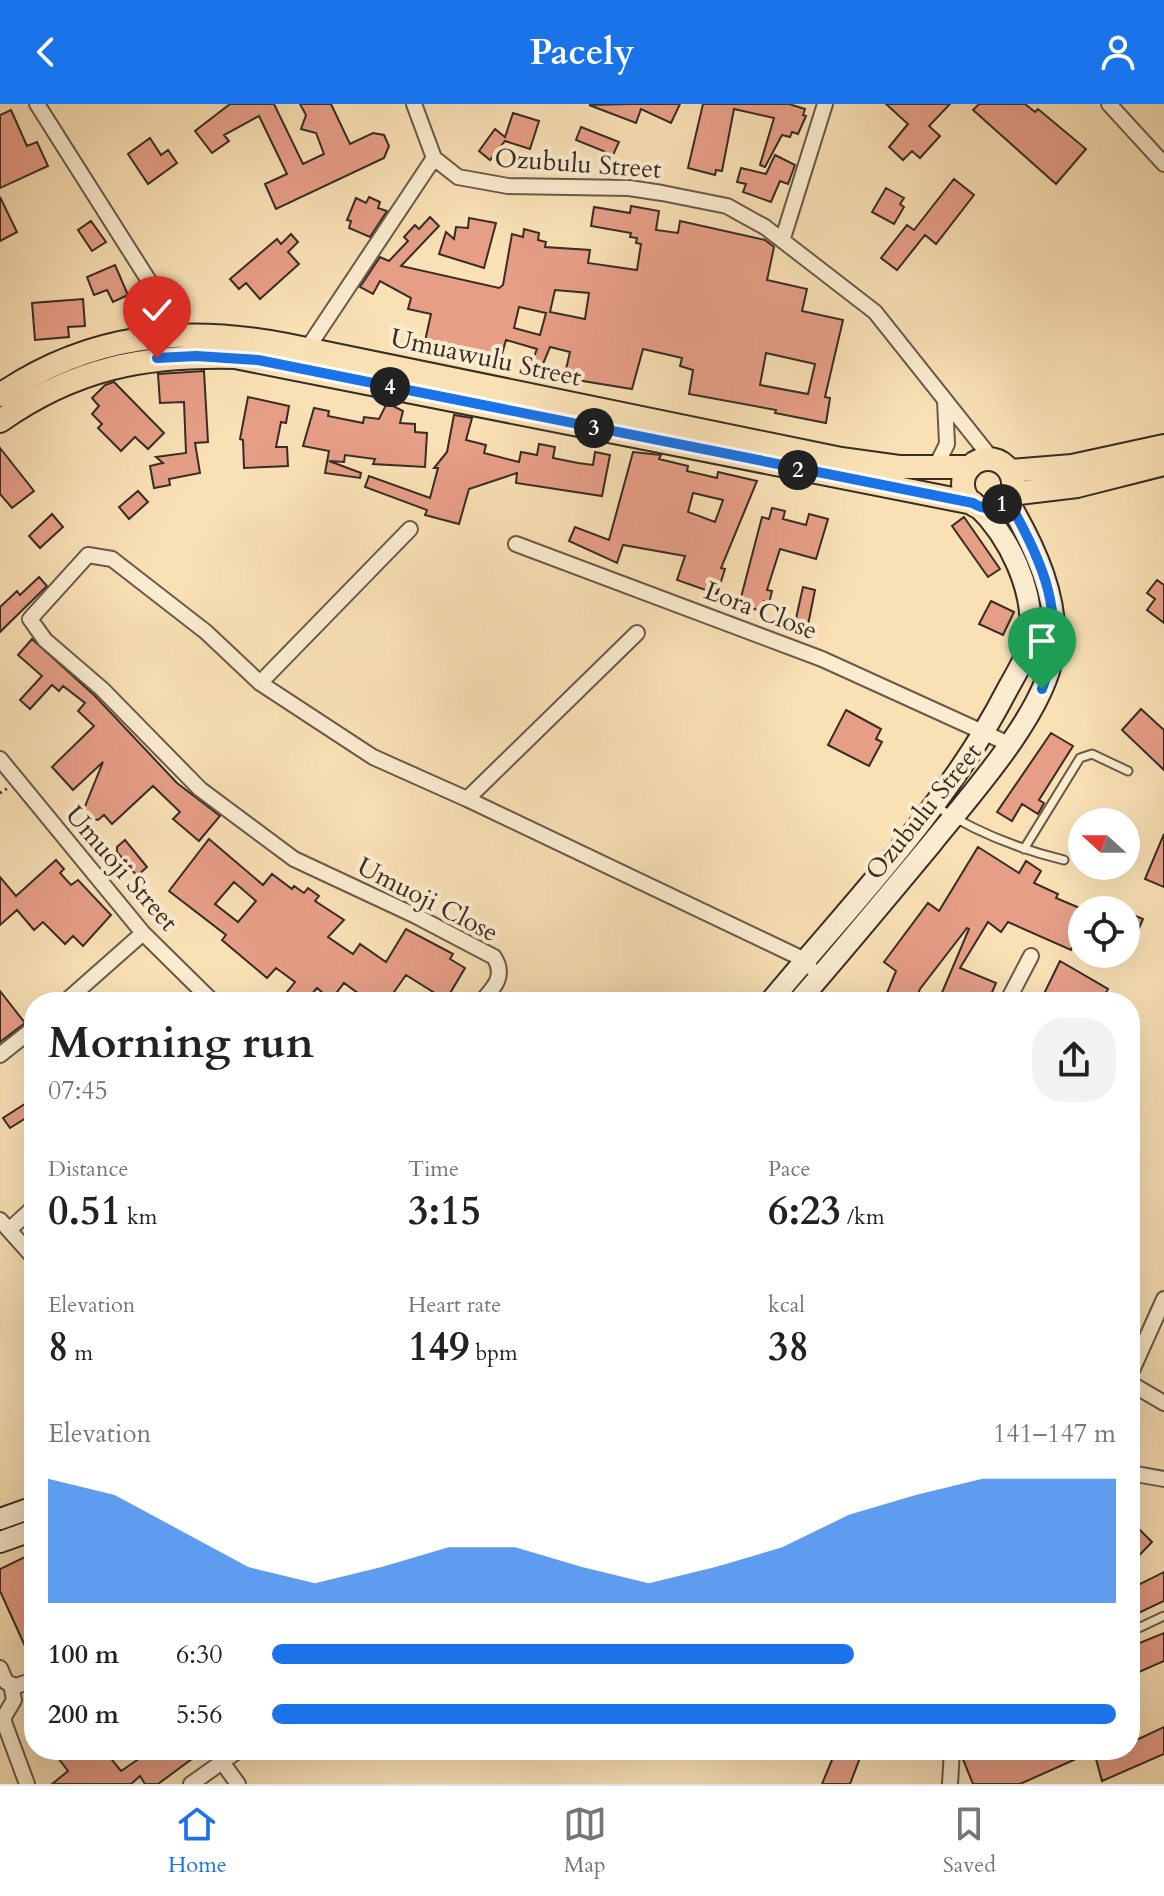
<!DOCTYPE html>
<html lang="en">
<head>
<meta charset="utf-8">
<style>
  body { margin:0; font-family:Cardo,serif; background:#f2f2f2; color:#222; height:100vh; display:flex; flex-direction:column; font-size:30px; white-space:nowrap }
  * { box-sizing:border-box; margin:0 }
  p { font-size:26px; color:#767676 }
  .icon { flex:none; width:44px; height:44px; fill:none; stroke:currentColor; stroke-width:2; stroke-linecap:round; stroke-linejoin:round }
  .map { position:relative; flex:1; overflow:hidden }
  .side { position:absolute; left:24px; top:888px; width:1116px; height:768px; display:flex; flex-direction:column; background:#fff; border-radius:32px; box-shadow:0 8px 32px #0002 }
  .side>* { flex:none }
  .needle { width:52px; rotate:291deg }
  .tools { position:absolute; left:1068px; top:704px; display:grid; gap:16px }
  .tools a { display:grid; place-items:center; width:72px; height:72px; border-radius:50%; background:#fff; box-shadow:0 8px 32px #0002; font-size:40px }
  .pin { position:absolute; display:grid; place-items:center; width:68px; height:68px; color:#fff; margin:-82px -34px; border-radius:50% 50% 50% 0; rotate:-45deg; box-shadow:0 0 8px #0007 }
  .pin .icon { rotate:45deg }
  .km { position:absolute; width:40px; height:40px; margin:-20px; border-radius:50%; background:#222; color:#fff; font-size:22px; line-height:40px; text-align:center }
  .round { display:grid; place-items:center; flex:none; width:84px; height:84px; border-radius:32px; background:#f2f2f2 }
  .head { display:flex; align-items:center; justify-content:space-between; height:136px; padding:0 24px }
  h1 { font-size:44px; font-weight:700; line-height:60px }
  .metrics { display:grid; grid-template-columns:repeat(3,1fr); gap:12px; height:136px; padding:8px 24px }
  .metrics div { display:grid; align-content:center }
  .metrics b { font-size:40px; font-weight:700 }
  .metrics small { font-size:22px; font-weight:400 }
  .metrics p { font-size:22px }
  .chart { height:224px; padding:16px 24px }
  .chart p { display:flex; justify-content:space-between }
  .chart svg { width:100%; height:144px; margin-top:8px; fill:#1a73e8; opacity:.7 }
  ul { padding:0 24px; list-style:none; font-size:26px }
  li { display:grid; grid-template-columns:128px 96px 1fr; align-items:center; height:60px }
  li i { height:20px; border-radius:10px; background:#1a73e8 }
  header { display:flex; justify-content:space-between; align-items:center; height:104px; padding:0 24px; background:#1a73e8; color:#fff; font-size:36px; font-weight:700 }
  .tab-bar { display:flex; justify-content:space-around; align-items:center; height:112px; border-top:2px solid #e0e0e0; background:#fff; font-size:22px; color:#767676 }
  .tab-bar a { display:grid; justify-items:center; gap:4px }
  .tab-bar .current { color:#1a73e8 }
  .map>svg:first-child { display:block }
  .building { fill:#e79e87; stroke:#372d25; stroke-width:2; fill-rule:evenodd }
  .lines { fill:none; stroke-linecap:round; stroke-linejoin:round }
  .service-casing { stroke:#685a49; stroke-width:11 }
  .minor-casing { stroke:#685a49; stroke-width:18 }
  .secondary-casing { stroke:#372d25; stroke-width:24 }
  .primary-casing { stroke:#372d25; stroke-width:26 }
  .path { stroke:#372d25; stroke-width:3; stroke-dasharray:2 4; stroke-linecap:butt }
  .service { stroke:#fbebcf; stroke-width:7 }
  .minor { stroke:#fbebcf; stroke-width:14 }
  .secondary { stroke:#fbebcf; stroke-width:20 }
  .primary { stroke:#f9e0b5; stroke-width:22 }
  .route-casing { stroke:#fff; stroke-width:16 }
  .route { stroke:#1a73e8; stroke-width:10 }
  .labels { text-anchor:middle; stroke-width:8; stroke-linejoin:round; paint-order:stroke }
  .street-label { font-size:26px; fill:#372d25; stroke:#fbebcf }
</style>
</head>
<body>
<header><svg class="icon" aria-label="back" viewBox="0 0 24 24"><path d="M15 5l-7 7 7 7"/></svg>Pacely<svg class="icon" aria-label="person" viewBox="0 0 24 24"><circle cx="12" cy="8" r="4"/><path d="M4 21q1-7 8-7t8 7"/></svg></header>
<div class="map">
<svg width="1164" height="1680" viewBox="0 0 1164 1680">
  <rect width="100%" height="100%" fill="#f9e0b5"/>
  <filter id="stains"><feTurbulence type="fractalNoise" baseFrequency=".0025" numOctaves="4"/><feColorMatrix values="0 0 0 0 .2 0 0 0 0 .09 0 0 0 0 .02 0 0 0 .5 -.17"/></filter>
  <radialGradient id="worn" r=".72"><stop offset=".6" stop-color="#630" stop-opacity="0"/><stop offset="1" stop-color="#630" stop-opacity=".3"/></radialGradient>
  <path class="building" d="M230,0H274L303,60L324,50L316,29L301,25L306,11L300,0H331L350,40L373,29L384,31L389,42L384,54L276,105L265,80L287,70L259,12L224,31L229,37L212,49L195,27Z
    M630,0H680L671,19L641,5L636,19L589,1Z
    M703,0H789L805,5L803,11L806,12L798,30L792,28L790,33L782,31L765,63L760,61L774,14L734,5L722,67L716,66L715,71L688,64Z
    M886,0H950L929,22L940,32L920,54L912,47L903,56L889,43L908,20Z
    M979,0H1025L1035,8L1038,5L1086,45L1056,80L973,6Z
    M11,6L27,42L37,38L48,62L0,84V11Z
    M513,9L539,17L530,45L505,37L490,56L479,47L495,25L505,33Z
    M581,23L619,38L613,51L576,36Z
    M150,34L161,51L168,46L177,59L148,80L128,50Z
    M775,51L795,61L788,80L780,77L771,98L743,88L746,80L737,78L741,64L766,70Z
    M954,75L974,91L936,140L925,131L897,166L881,154L907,121L914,126Z
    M886,84L904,94L900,100L904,103L894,120L872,108Z
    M0,93L17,128L0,137Z
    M369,93L380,98L378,104L387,107L370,133L349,124L351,117L347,116L356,94L366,99Z
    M631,102L659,107L656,126L678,129L680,117L765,136L774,143L767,176L807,185L802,207L843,216L825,293L830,294L826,319L775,309L776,306L689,290L693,266L680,262L682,254L643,245L632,285L564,274L570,248L550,243L538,272L528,269L537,245L506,236L500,257L471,250L472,247L425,237L431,210L408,205L411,194L380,177L373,190L360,183L380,153L389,157L408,137L404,133L415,121L419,125L430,113L439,122L401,162L499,184L503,181L512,130L523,133L524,125L539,129L538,136L546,138L545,143L590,146L588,159L637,166L641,140L636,139L637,134L630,133L631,129L591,122L594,103L630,109ZM555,186L589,189L585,215L550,208ZM519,203L546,209L540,231L514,224ZM766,249L815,260L808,290L760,281Z
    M469,114L496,119L484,164L439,150L446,128L454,135L456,123L468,124Z
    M91,117L106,138L92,147L78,126Z
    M291,130L298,138L288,148L299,160L260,195L246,179L239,185L230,175L277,135L281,140Z
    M115,161L128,191L113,198L107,186L94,191L87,173Z
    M83,195L85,222L68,223L69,233L35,236L32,199Z
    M204,267L208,338L195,339L200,369L169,375L170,381L154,384L150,362L163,359L156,353L186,349L184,298L160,299L158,270Z
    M114,278L164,329L148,345L135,333L121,347L98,324L102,320L92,310L99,302L92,294L105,281Z
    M248,293L289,302L286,319L281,318L276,343H287L288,362L244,364L243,336L240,335Z
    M387,299L403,307L400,319L415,320V328L427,329L425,363L373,360L375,355L345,351L344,358L329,357L361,369L360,374L325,369L329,347L303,342L314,304L329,307L328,312L363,319L364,313L379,315Z
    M454,311L472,314L466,336L486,341L484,349L519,358L521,348L537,351L539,340L555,343L553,354L578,359L593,361L595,348L610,351L602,392L516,379L517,369L469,385L459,420L425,411L427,406L365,383L369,372L430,394L438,364H434L447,348Z
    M0,344L34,387L12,404L0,390Z
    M633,348L661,351L659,355L688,362L687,367L717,374L718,368L757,377L721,464L725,465L717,490L677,476L685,452L623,441L617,459L569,437L575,423L609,436ZM693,389L723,396L715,418L688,408Z
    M138,387L148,398L129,415L119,403Z
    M772,404L785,407L783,415L806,421L809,410L828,415L816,455L780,445L767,486L772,487L769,499L764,497L762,507L739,501L762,413L769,415Z
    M52,410L63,423L40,444L29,432Z
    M964,413L1000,465L988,473L952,422Z
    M39,473L47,482L0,528V503L17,487L20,491Z
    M1157,476L1164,481V519L1147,506L1155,495L1147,489Z
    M803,483L815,486L806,531L793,528Z
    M991,497L1014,508L1003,531L979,520Z
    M32,535L95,592L177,679L220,712L199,737L173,715L180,708L153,682L112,720L104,711L98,716L89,714L84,705L103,658L73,686L52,663L94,622L78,607L85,599L63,582L59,587L52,581L30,605L20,596L42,572L18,551Z
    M1141,605L1164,626V666L1122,626Z
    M846,606L881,625L876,635L882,638L869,662L828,641Z
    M1051,629L1073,642L1039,696L1044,699L1038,710L1022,700L1012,717L997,708Z
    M1164,730V783L1145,775Z
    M209,735L263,781L272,770L292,785L294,782L304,789L308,784L319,792L315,797L344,816L328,833L353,850L360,840L386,858L406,825L453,850L450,855L465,864L446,896L406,871L387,898H370L344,879L331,896L317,884L305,898H279L295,878L276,864L267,874L222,836L226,831L169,787ZM234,778L256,797L238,818L215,800Z
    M125,736L147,763L137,772L117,748V743Z
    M978,743L1019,769L1026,757L1041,767L1034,779L1058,790L1056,794L1082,805V820L1071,846L1008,818L1001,828L988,818L960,864L996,879L988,898H938L969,825L967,824L920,885L915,898L887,889L896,867L884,858L928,799L939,807Z
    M56,756L64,765L60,769L71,781L78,776L111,811L83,842L73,832L65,840L43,818L34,826L17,806L0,821V773L16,792Z
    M1126,808L1143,815L1126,854Z
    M1060,857L1108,885L1101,898H1040Z
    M0,887L25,919L0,938Z
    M34,994V1009L10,1024L3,1014Z
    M1130,1416L1152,1438L1130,1461Z
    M29,1451L34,1462V1562L0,1487V1465Z
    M1164,1468V1497L1130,1513V1485Z
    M1164,1529V1557L1130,1572V1543Z
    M1164,1623V1650L1102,1677L1096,1655L1114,1646H1130V1639Z
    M52,1646H104L121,1667L152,1646H204L158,1680H145L140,1672L131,1680H52L68,1667Z
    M836,1646H863L850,1680H822Z
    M973,1646H1096L1020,1680H973L962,1653Z"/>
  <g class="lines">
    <defs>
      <path id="service" d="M934,701C973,727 1019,745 1064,756
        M1024,745L1080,654L1092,650L1128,667
        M1130,1528L1164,1512"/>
      <path id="minor" d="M37,0L149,177L155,239
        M414,0L434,54L458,73L508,82L629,84L662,89L727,102L765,123L875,208L992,355
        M1109,0L1164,60
        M783,134L825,0
        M307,245L434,54
        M935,364L947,340L945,296
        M516,440L822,555L1009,640
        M260,579L410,425
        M0,655L143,829L213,898
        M467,695L637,529
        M65,898L143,829
        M481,898C494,884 506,872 494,853L416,812L294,755L200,685L102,585L45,536L30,515L88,451L112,455L206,528L260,579L373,653L467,695L805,856L810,863
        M1007,898L1031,852
        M0,951L34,924
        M0,1116L34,1154
        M9,1126L34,1103
        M1130,1271L1164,1195
        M1130,1279L1164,1299
        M1130,1369L1164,1375
        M0,1564L6,1578L16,1582L34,1576
        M11,1580L14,1596L4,1613V1618L27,1680
        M222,1658L238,1680
        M191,1680L239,1646
        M950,1680L952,1646"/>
      <path id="secondary" d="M770,898C853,798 946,704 1006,588C1015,571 1028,552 1030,532C1035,486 1009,432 976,401
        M798,898C844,845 888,792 932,739C969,693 1045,609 1053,550C1061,496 1034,441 1007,395
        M0,1415L34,1403
        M0,1438L34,1426"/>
      <path id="primary" d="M0,291C90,230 182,221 287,241L841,355L899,363H970
        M0,317C75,264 144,251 235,253L973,399
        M963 380a25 25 0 1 1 50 0a25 25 0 1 1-50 0Z
        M1010,367L1072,362L1164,342
        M1011,390L1077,382L1164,360"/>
    </defs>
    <use href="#service" class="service-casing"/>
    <use href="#minor" class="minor-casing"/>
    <use href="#secondary" class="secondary-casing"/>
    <use href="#primary" class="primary-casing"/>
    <path class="path" d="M0,689L8,684"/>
    <use href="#service" class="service"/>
    <use href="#minor" class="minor"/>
    <use href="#secondary" class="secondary"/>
    <use href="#primary" class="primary"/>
  </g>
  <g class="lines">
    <defs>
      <path id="route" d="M157,254L196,252L258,256L973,399C985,407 997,405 1007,395C1042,455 1070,516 1042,585"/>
    </defs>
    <use href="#route" class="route-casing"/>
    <use href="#route" class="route"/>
  </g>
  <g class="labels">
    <g class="street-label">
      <text transform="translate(578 59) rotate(4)" y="9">Ozubulu Street</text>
      <text transform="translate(486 253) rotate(12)" y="9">Umuawulu Street</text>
      <text transform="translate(761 506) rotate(21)" y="9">Lora Close</text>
      <text transform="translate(923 707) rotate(-51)" y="9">Ozubulu Street</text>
      <text transform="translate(122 764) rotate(49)" y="9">Umuoji Street</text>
      <text transform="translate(428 795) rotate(27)" y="9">Umuoji Close</text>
    </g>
  </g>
  <rect width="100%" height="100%" filter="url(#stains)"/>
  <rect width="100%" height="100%" fill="url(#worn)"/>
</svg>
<div class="tools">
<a><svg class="needle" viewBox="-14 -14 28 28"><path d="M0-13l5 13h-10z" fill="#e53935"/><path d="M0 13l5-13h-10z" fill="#767676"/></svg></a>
<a><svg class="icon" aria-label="locate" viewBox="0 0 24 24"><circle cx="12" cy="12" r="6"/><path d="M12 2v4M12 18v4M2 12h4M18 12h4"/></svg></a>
</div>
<div class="pin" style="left:1042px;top:585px;background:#1e9e55"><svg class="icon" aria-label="arrive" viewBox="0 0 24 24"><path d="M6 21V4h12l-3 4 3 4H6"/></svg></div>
<div class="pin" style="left:157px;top:254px;background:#d93025"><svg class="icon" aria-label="check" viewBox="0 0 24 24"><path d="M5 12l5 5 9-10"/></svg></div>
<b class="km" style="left:1002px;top:400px">1</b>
<b class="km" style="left:798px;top:366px">2</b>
<b class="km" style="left:594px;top:324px">3</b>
<b class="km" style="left:390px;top:283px">4</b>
<section class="side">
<div class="head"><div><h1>Morning run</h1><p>07:45</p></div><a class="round"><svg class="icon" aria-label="share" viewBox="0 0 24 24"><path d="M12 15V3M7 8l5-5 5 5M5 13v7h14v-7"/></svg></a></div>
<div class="metrics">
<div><p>Distance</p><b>0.51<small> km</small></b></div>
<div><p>Time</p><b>3:15</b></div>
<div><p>Pace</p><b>6:23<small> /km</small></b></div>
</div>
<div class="metrics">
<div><p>Elevation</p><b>8<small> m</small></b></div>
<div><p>Heart rate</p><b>149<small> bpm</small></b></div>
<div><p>kcal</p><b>38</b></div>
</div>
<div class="chart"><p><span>Elevation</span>141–147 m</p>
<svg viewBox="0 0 160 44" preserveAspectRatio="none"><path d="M0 44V6L10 11L20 22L30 33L40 38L50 33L60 27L70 27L80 33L90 38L100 33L110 27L120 17L130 11L140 6L150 6L160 6V44z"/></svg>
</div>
<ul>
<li><b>100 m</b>6:30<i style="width:69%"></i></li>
<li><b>200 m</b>5:56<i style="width:100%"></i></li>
</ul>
</section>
</div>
<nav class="tab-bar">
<a class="current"><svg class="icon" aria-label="home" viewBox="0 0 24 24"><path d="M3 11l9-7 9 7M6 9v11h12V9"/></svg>Home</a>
<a><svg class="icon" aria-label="map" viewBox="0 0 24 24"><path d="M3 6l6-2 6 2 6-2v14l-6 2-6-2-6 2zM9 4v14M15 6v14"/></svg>Map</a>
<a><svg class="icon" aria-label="saved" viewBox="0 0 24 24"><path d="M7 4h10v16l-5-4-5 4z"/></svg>Saved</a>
</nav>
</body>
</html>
